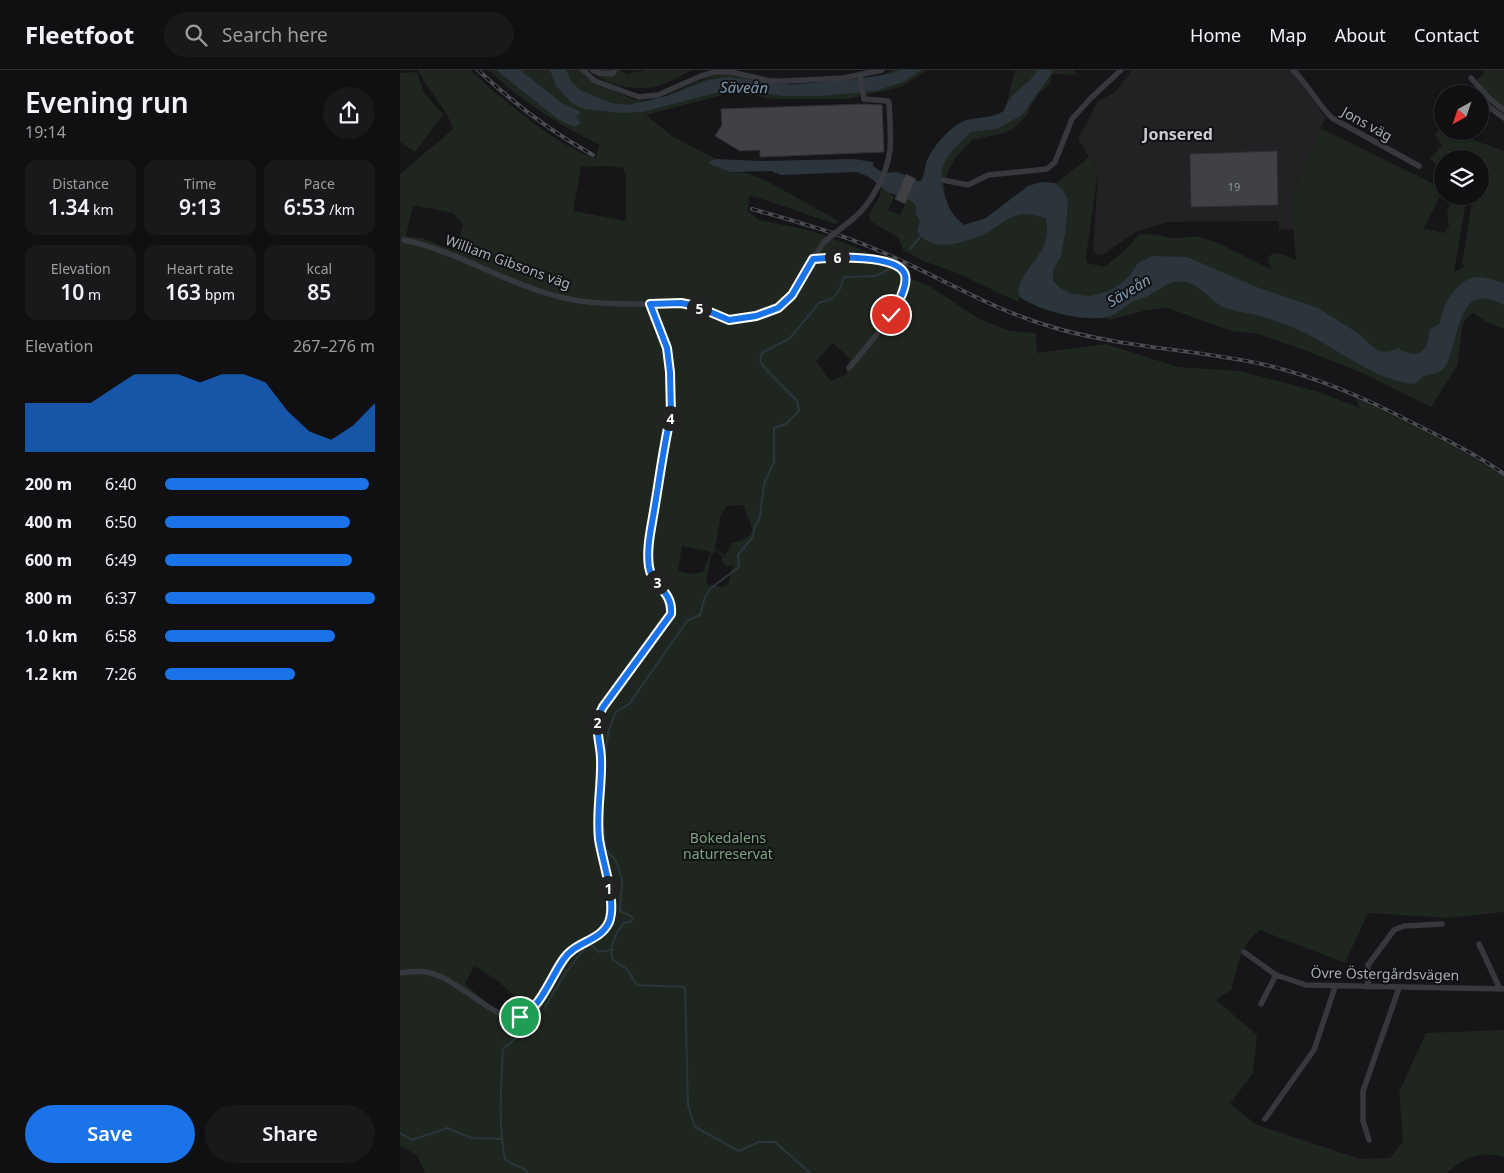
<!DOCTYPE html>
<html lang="en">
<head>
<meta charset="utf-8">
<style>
  body { margin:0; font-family:"Noto Sans",sans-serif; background:#19191b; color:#f1f3f6; height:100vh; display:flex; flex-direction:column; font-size:19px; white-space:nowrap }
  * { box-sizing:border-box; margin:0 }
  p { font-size:16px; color:#9c9d9f }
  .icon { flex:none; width:28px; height:28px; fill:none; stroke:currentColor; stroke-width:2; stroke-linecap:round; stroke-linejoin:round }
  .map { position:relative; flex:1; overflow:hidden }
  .side { display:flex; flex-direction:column; background:#101012; width:400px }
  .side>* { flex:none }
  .needle { width:32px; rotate:220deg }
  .buttons { position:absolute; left:1034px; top:15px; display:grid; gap:10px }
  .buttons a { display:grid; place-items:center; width:55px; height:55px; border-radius:50%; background:#101012; box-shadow:0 1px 4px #0004,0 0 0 1px #303032; font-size:25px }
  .pin { position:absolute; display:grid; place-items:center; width:42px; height:42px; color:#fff; margin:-21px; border:2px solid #fff; border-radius:50%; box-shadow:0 1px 5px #0007 }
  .km { position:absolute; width:25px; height:25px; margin:-12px; border-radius:50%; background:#222; color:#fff; font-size:14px; line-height:25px; text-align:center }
  .round { display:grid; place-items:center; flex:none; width:52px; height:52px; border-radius:26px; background:#19191b }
  .headline { display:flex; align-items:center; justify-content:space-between; height:85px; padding:0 25px }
  h1 { font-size:28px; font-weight:600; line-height:38px }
  .stats { display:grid; grid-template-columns:repeat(3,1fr); gap:8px; height:85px; padding:5px 25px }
  .stats div { display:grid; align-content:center; border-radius:12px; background:#19191b; text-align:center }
  .stats b { font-size:21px; font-weight:600 }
  .stats small { font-size:14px; font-weight:400 }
  .stats p { font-size:14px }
  .chart { height:140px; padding:10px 25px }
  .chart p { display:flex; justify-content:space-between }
  .chart svg { width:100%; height:90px; margin-top:5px; fill:#1a73e8; opacity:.7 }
  .primary-button { display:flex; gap:10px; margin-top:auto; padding:10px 25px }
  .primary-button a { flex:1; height:58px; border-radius:30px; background:#1a73e8; color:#fff; font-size:20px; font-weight:600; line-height:58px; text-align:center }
  .primary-button a+a { background:#19191b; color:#f1f3f6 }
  ul { padding:0 25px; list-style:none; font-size:16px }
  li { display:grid; grid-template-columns:80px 60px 1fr; align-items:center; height:38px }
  li i { height:12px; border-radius:6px; background:#1a73e8 }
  header { display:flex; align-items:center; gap:30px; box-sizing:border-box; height:70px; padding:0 25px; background:#101012; border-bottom:1px solid #303032 }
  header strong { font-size:24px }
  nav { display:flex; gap:28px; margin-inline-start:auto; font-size:18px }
  .search { width:350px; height:45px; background:#19191b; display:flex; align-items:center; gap:12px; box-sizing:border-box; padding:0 18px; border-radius:28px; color:#9c9d9f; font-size:19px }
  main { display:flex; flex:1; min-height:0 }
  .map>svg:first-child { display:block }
  .built { fill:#222225 }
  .green { fill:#1e261f; fill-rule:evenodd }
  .water { fill:#2c353c }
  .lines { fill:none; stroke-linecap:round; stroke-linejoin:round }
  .stream { stroke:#2c353c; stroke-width:2 }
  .building { fill:#404145; stroke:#303034 }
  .minor { stroke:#37383d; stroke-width:5.5 }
  .rail-casing { stroke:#4a4c52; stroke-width:4 }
  .rail { stroke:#111113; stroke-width:2; stroke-dasharray:5.5; stroke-linecap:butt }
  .minor-bridge { stroke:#37383d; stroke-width:5.5 }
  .route-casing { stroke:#fff; stroke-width:10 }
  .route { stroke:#1a73e8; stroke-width:6 }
  .labels { text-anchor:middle; stroke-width:4; stroke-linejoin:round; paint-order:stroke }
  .number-label { font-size:11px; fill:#8e929b }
  .street-label { font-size:14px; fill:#a8adb8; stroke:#111113 }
  .park-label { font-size:14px; fill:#7fa381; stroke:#111113 }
  .water-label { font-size:15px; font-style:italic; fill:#7f9bb3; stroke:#111113 }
  .quarter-label { font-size:16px; font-weight:bold; fill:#c9ccd4; stroke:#111113 }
</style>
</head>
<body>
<header>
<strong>Fleetfoot</strong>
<div class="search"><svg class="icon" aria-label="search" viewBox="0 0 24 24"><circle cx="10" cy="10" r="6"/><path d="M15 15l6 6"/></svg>Search here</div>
<nav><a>Home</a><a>Map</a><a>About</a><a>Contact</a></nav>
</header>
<main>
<section class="side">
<div class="headline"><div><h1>Evening run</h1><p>19:14</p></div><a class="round"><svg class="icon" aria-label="share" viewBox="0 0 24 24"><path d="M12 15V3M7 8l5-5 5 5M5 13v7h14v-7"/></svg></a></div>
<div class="stats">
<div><p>Distance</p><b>1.34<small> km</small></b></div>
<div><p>Time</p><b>9:13</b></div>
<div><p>Pace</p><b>6:53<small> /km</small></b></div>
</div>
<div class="stats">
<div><p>Elevation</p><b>10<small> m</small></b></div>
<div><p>Heart rate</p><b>163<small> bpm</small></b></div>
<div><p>kcal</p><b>85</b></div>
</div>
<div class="chart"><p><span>Elevation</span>267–276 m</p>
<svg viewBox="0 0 160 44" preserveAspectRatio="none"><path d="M0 44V20L10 20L20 20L30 20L40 13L50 6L60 6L70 6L80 10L90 6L100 6L110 10L120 24L130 34L140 38L150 31L160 20V44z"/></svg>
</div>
<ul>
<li><b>200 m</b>6:40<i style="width:97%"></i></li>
<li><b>400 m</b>6:50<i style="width:88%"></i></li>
<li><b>600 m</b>6:49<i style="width:89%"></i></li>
<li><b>800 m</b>6:37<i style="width:100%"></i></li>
<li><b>1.0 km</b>6:58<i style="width:81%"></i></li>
<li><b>1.2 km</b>7:26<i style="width:62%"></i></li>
</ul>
<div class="primary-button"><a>Save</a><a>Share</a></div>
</section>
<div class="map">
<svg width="1104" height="1103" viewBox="0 0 1104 1103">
  <rect width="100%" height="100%" fill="#161618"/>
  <path class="built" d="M732,0H888L894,4L926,48L920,58L891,128L894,159L879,160V151L767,152L736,162L702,185L693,182L698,101L678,69L698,31L715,22Z"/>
  <path class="green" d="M18,0H70C102,29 155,75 195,88L200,75C157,54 123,32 88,0H180L187,8L201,15L235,30L246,31L266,26L296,12L316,5L327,4L373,15L470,9L494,0H527L501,17L448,29H373L341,23L326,24L246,45L272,66L316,89L310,91L330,102L347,103L365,110L439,151L435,154L356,127L349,126L348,141L359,150L412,161L474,184L500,204L531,217L579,249L610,261L636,263L637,283L706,274L778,297L840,301L919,322L960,338L955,327L1053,376L1104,406V842L1048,848L968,843L945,893L860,860C840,874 837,897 832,919L816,930L857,965L853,1003L830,1034L857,1055L960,1089L990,1088L1003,1071L999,1022L1026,963L1104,960V1087C1078,1081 1067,1086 1047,1103H25L17,1085L0,1076V104L53,59C47,38 27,20 18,0ZM209,96L223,98L226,105V151L173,141L181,97ZM13,135L53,143L63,154L58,175L53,180L22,168L6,166ZM433,273L450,289L446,305L430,311L416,291ZM344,435C345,438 345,442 347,446C357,464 351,468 332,473L325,486L315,478L321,444L327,436ZM282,476L311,482L303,502L290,504L278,501ZM316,480L323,487L321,490L326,497L333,494L328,515L322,517L306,514L311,485ZM74,896C88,903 121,926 124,942L116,946L96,940L65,914Z
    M189,0H220L227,4L246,0H292C283,5 273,10 264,14C239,23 208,17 189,0Z
    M615,0H673L677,5L652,4L650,14L639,23L631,35L628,44L613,59L604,63L572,70L557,86L549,99L544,113L545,135L553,151L570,160L654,115L689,87L698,101L686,187L687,193L705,197L728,177L738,165C755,163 757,166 773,168C781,169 791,165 800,167C825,174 848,189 872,200L868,191L870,185L878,183L896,190L891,128L920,58L1042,118V122L1023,160L1026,159L1044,163L1049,156L1047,145L1052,126H1067L1054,202L1066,196L1062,194L1073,126H1080V89H1042V95L1036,94L1030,89L1042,75L1035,65L1042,57V61H1049L1104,81V259L1085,251L1073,243L1063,252L1057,296L1031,337L962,303L904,280L858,264L831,261L768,238L747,240L709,250L707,247C684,252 639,242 620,227L618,232L557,203L526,192L503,180L499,168L470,151L469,145L480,126L481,114L494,127L488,140L500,145L508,128L513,129L525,99L538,76L600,46L606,37Z
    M1084,0H1104V37L1087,22L1077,10L1084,3Z
    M17,2L24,23L43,44L15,82L0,72V3Z"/>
  <path class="water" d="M96,0H120L162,33L181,42L176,47L181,53L174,57L158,49Z
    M150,0H166L171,11L180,20L211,33L228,35L267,26L308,10L329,7L391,15L455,9L489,4L501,0H521L503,12L475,21L421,26H383L340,20L319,22L242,42L222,43L185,39L172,33L156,16Z
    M636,0H651L652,3L622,45L597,59L571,62C551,82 535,93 544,123C548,137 552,146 564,155L586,148L628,116L641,112L655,113L663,120L668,130L666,158L661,186L653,200V211L661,219L672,224L689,226L709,221L719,215L730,205L738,193L752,186L787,187L859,218L918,238L956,262L978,281L988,282L998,278C1019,291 1028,282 1030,259L1040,254C1042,236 1056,209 1077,207C1085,207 1096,211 1104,213V235C1056,207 1060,272 1045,297C1039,305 1032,303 1024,306C1021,308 1018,311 1015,314C977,313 928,271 892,257C880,252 865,247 852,244C842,242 833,241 823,237C810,230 799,214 785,212C770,209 763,218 751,224C746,228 739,229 734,231C724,236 718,244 708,247C683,252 641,241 620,227L618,220C627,190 653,184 646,148C634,145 624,142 612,147C602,151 593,161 582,165C561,173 532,184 517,161L520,151L516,144V136L512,131L488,122L469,107L457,102L381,105L371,101L330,102L310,94V91L316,89L359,91L453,89L474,92L473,96L483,103L497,102L521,112C525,106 524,101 526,94C529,80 553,53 567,50C579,47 593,48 604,41C609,23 626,17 637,2Z"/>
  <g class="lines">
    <path class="stream" d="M510,179L521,166
      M144,939L166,902L189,873L199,882L210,880
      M0,1063L12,1070L47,1058L72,1068L101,1069
      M127,1103L126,1100L105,1090C98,1053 101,1017 103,979L136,952L139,947
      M410,1103L375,1072H359L339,1081L295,1057L288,1035L285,917L237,915L227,899L213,890C209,877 215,863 224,853L230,852L233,849L231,846L220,841L222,809L216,791L206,780L202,746L205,684L209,659L216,642L229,634L287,551L300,545L305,527L311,518L339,497L338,485L352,468L355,457L360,447L364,414L374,392V358L386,354L399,341L397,331L363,296L360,290L362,283L390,268L419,233L433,228L440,219L444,207L476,206L491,198"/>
  </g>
  <path class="building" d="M466,34L482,35L484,82L360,87V80L340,81L315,66L322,55L321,39Z
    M877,81L878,135L791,137L790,84Z
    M506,104L516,109L505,134L495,129Z"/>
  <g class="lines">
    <path class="minor" d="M183,0L195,11L239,27L258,25L301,6L315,2H331L370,11H385L444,8L482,0
      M193,0L199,3L212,4L215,0
      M893,0C908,15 917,33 932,48L1019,96
      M1071,8L1090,29L1104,40
      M1080,26L1088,36L1104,48
      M543,110L568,115L588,105L647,99L655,92L672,49L690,29L721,0
      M454,148C472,133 487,103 490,80C491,65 490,48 489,33L488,31L464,29L460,5
      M4,170C58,181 106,214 160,227C191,235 224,234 255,234C264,234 273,232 281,233C296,235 307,242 320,248C337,254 365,247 379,237C401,222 409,193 424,172
      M413,189C434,187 496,183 505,206C507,234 466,277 449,298
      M1079,874L1100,919
      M844,882L876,905L906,915L1104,919
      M0,903C8,902 18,901 26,902C57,906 95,953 120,947C140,942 148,912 158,897C163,890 167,882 175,877C188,868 203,867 209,850C216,833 203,790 200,771C195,744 203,716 201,688C201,677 197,666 197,655C198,648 200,643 203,637L267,551C282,524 255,520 250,498C246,481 251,459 254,441C259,409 264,376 271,344L270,302L267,278L250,234
      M968,917V895L994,860L1004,856L1042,854
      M861,934L876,905
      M865,1049L914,980L935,917
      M969,1070L963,1051V1021L999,918"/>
    <defs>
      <path id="rail" d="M78,0C113,33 150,61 193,85
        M352,139C394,151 435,162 475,179C535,204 589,239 652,257C722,278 796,279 866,295C917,307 963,327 1009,351C1041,367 1074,383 1104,404"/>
    </defs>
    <use href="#rail" class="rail-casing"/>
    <use href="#rail" class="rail"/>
    <path class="minor-bridge" d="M424,172L454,148"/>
  </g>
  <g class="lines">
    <defs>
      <path id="route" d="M120,947C140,939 151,907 163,890C175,871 200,872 209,852C217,831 202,791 199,769C196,742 202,716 201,689C201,677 196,663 198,651C198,646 201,641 203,637L271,544C273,520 252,517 249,497C246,477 252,455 255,435C260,405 264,374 271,344L270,302L267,278L250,234L281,233L296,236L329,250L356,246L378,238L392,225L413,189C431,187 499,184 505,205C508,216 496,237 491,245"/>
    </defs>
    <use href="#route" class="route-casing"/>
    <use href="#route" class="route"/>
  </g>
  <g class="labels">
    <g class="number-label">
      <text x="834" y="121">19</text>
    </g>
    <g class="street-label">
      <text transform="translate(967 54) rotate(29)" y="5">Jons väg</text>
      <text transform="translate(108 192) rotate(20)" y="5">William Gibsons väg</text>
      <text transform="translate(985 904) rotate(1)" y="5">Övre Östergårdsvägen</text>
    </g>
    <g class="park-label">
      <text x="328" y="773">Bokedalens<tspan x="328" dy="16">naturreservat</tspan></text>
    </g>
    <g class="water-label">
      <text transform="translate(344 18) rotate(1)" y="5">Säveån</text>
      <text transform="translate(729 221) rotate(-31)" y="5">Säveån</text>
    </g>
    <g class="quarter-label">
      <text x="778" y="70">Jonsered</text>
    </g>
  </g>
</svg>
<div class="buttons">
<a><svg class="needle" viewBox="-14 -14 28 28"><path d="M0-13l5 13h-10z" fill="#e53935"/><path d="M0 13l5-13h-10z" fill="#9c9d9f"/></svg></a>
<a><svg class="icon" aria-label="layers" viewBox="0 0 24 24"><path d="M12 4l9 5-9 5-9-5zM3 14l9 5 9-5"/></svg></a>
</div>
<div class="pin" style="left:120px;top:947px;background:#1e9e55"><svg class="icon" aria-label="arrive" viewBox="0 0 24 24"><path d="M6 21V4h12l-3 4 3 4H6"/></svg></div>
<div class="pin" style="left:491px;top:245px;background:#d93025"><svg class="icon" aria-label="check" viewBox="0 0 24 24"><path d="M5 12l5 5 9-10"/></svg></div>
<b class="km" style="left:208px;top:818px">1</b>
<b class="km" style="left:197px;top:652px">2</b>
<b class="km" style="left:257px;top:512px">3</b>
<b class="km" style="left:270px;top:348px">4</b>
<b class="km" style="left:299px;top:238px">5</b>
<b class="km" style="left:437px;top:187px">6</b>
</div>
</main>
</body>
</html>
